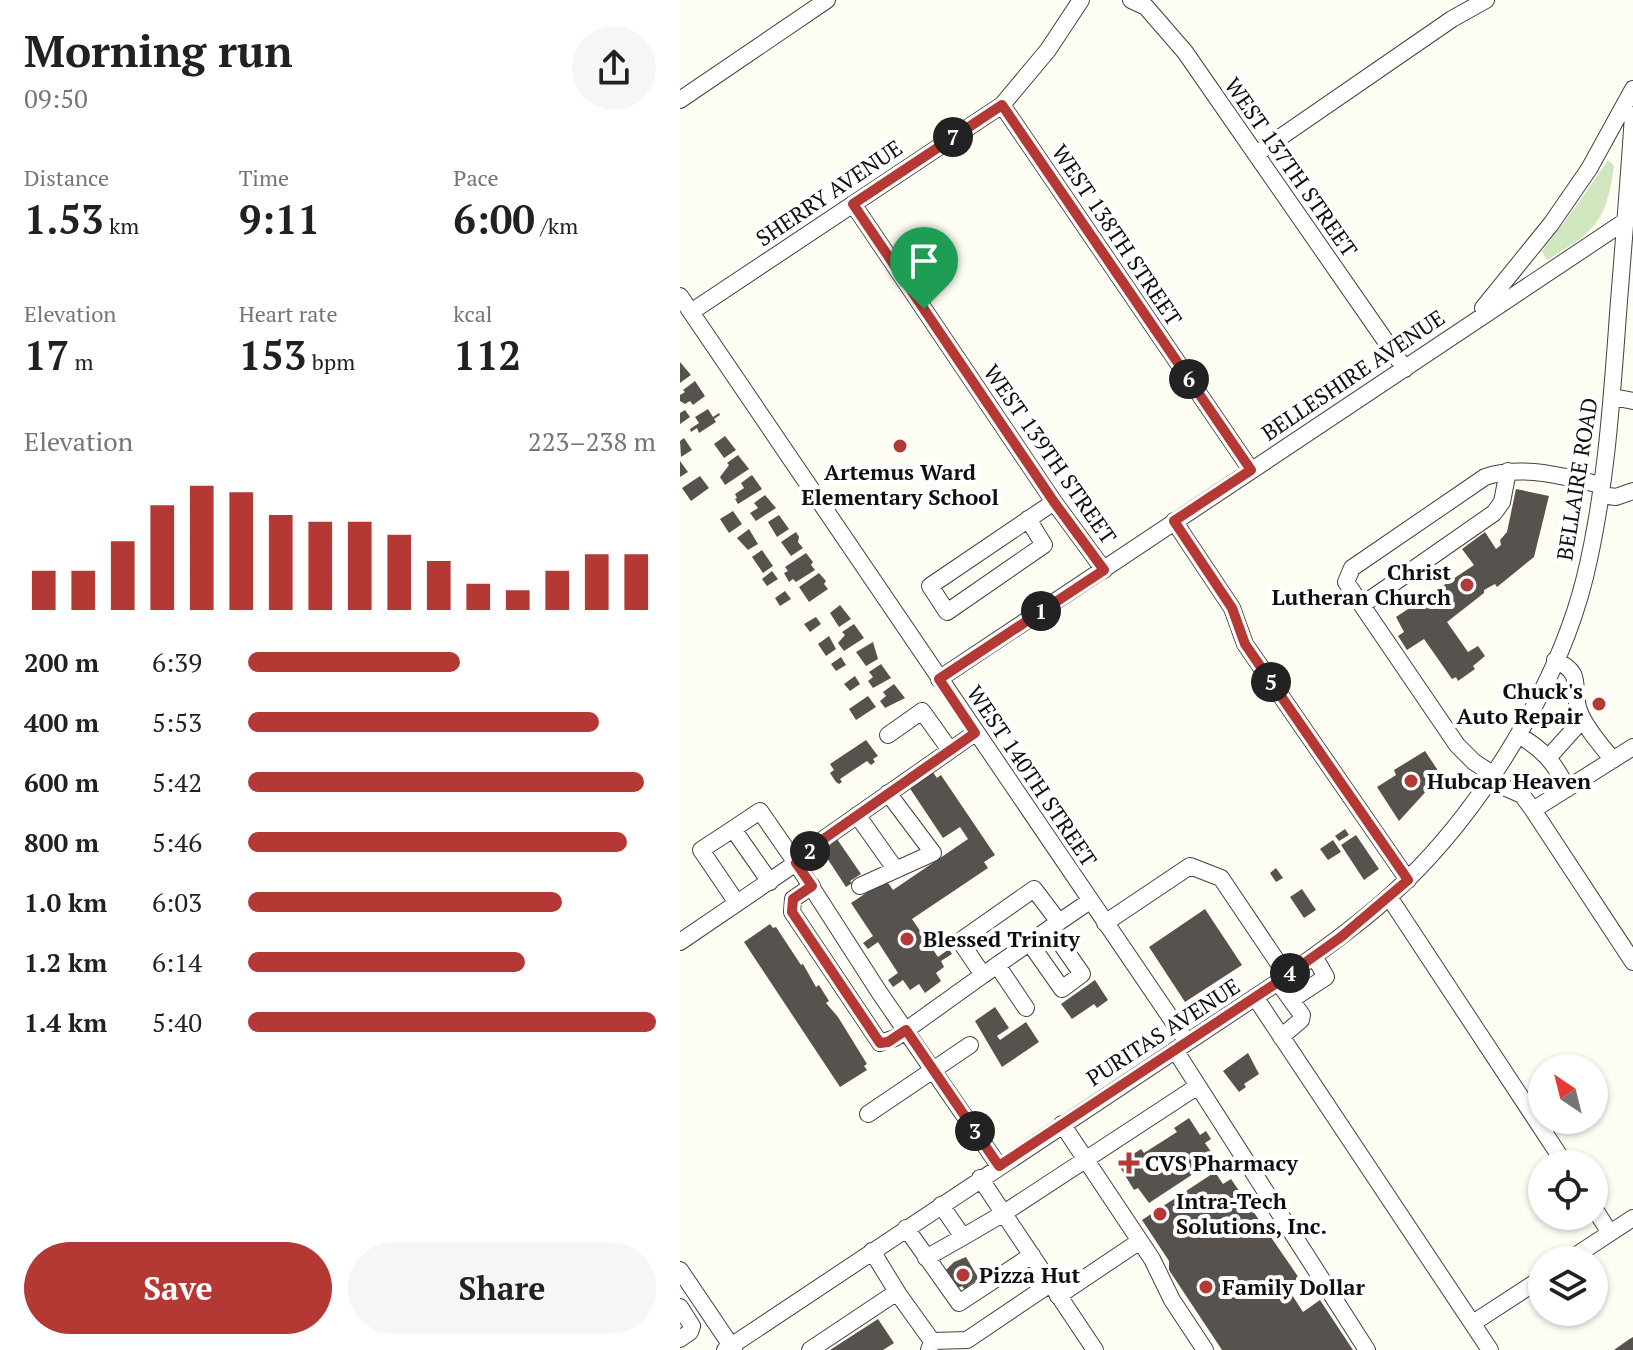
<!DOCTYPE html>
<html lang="en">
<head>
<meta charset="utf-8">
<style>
  body { margin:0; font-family:"PT Serif",serif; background:#f6f6f6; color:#202124; height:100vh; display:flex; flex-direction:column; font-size:30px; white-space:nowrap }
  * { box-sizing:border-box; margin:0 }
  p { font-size:26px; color:#757577 }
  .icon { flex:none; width:44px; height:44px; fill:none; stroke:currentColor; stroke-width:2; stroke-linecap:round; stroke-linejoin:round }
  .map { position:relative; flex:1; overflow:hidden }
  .side { display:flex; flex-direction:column; background:#fff; width:680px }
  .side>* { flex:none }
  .needle { width:52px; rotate:325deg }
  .tools { position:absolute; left:848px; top:1054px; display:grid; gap:16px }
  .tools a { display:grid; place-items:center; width:80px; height:80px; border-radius:50%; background:#fff; box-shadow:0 2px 6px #0004; font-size:40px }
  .pin { position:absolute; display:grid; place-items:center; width:68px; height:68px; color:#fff; margin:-82px -34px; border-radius:50% 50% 50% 0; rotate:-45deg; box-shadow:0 0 8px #0007 }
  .pin .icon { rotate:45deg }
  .km { position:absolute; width:40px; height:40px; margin:-20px; border-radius:50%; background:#222; color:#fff; font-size:22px; line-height:40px; text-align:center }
  .round { display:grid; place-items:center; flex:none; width:84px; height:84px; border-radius:42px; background:#f6f6f6 }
  .overview { display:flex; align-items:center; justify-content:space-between; height:136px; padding:0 24px }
  h1 { font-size:44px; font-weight:600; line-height:60px }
  .metrics { display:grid; grid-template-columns:repeat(3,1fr); gap:12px; height:136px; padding:8px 24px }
  .metrics div { display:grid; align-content:center }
  .metrics b { font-size:40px; font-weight:600 }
  .metrics small { font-size:22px; font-weight:400 }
  .metrics p { font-size:22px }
  .chart { height:224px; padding:16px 24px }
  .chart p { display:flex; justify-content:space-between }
  .chart svg { width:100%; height:144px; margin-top:8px; stroke:#b43833; stroke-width:6 }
  .primary-button { display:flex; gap:16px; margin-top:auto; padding:16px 24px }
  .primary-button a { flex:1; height:92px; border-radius:48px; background:#b43833; color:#fff; font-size:32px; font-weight:600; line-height:92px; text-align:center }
  .primary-button a+a { background:#f6f6f6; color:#202124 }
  ul { padding:0 24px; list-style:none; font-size:26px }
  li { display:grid; grid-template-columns:128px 96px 1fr; align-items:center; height:60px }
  li i { height:20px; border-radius:10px; background:#b43833 }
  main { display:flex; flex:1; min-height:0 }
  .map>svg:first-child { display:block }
  .green { fill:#d0e6bf }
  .building { fill:#57524d }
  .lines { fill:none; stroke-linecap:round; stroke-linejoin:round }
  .minor-casing { stroke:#424242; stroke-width:18 }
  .minor { stroke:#fff; stroke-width:16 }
  .route-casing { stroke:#fff; stroke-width:16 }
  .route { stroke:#b43833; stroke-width:10 }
  .poi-dot { fill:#b43833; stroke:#fff; stroke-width:3 }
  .labels { text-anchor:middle; stroke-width:8; stroke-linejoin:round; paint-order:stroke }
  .street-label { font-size:22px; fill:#0f0f0f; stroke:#fff }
  .poi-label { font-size:22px; font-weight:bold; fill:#0f0f0f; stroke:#fff; text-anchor:start }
</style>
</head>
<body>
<main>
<section class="side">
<div class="overview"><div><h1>Morning run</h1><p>09:50</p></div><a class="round"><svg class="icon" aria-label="share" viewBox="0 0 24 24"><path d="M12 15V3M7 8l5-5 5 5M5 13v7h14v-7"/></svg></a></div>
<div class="metrics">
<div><p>Distance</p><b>1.53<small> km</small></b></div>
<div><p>Time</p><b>9:11</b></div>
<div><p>Pace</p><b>6:00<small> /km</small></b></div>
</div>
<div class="metrics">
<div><p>Elevation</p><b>17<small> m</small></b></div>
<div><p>Heart rate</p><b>153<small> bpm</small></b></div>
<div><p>kcal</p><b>112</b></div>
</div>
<div class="chart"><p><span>Elevation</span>223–238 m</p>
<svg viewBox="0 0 160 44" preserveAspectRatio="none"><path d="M5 44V32M15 44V32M25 44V23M35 44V12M45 44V6M55 44V8M65 44V15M75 44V17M85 44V17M95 44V21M105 44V29M115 44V36M125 44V38M135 44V32M145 44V27M155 44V27"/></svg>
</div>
<ul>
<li><b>200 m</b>6:39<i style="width:52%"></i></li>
<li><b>400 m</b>5:53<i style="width:86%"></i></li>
<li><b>600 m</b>5:42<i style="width:97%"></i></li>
<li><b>800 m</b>5:46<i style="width:93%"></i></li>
<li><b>1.0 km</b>6:03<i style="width:77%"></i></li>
<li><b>1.2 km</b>6:14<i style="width:68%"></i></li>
<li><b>1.4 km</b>5:40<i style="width:100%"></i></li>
</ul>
<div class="primary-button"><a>Save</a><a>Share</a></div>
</section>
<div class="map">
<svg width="953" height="1350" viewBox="0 0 953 1350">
  <rect width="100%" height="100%" fill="#fefdf3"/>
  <path class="green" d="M928,160L934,166C926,223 915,231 867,260L862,251L895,208Z"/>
  <path class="building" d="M0,362L11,375L0,383Z
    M15,381L25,396L13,405L10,401L5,404L0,401V395L5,392L3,390Z
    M28,409L33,417L39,413L40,415L34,419L36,422L19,433L17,428L11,432L10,429L19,423L15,417Z
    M5,410L10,417L0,424V413Z
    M45,436L56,450L44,458L34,444Z
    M4,438L12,450L1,457L0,441Z
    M58,455L69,469L45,485L40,477L49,465L47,463Z
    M0,461L8,472L0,477Z
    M72,475L82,489L58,504L55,499L57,498L55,494L64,488L61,483Z
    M20,476L29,488L11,501L2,488Z
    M836,489L869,496L854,557L817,587L815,584L804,590V593L767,622L788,652L798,646L805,656L793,666L795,669L778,681L776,677L772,679L744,639L727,650L718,636L724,632L716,617L794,565L782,549L805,532L816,549L821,545L820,540L827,532Z
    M85,495L96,508L76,521L70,513L78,508L74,503Z
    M53,511L62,524L49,533L40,519Z
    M99,515L109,529L97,537L88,522Z
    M69,529L78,544L68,550L57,538Z
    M116,532L119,537L118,542L123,548L111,556L101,542Z
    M82,550L93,566L83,573L72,557Z
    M126,553L133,562L131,565L135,570L116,582L113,579L109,582L104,573L108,571L105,567Z
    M92,571L98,579L87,586L82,579Z
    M139,573L146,581L144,584L148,589L129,602L119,587Z
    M105,591L111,599L100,606L95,598Z
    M160,605L171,619L159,627L150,613Z
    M136,617L141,624L130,632L124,624Z
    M174,624L184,638L164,651L158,643L165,635L162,632Z
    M149,636L156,649L146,656L138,644Z
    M193,642L198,659L186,666L176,652Z
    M161,657L166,665L156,671L151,664Z
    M201,664L211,678L193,688L188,681L193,677L189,672Z
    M175,676L180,684L170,691L164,684Z
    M214,684L225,698L205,708L200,701L206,696L203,692Z
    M188,696L196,707L176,720L169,709Z
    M186,740L198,756L193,759L195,762L191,765L187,761L160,779L162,782L159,784L156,782L150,773L154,770L150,764Z
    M745,751L761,775L719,821L697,787L716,775L714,770Z
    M252,771L257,778L261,775L315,855L304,862L308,868L232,919L258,957L269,949L272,954L261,961L264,967L256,973L261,981L245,993L239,984L230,990L223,980L213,987L208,980L218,973L198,942L188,949L183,943L193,936L171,903L206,880L213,890L288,839L280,827L263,838L229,787Z
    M665,829L669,835L659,841L655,836Z
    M676,835L699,869L684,880L661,845Z
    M157,839L181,874L170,881L172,883L166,887L143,852Z
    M653,840L661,852L648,860L640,849Z
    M596,868L603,878L596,882L590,873Z
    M622,889L636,910L624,918L610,897Z
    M525,909L562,965L505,1002L469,947Z
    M90,924L93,928L96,927L121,965L123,964L136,987L139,985L149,1001L146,1003L158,1017L187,1064L184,1066L187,1070L160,1087L64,942Z
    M415,980L428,1000L417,1008L414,1004L392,1019L381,1004Z
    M315,1007L329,1028L317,1036L320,1040L346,1022L359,1042L322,1067L295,1021Z
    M568,1053L579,1074L564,1084L566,1087L559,1092L543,1071Z
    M509,1118L520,1135L526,1131L531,1139L525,1143L536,1159L469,1203L458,1188L454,1190L438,1164L461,1149L464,1153L497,1132L494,1128Z
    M535,1172L543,1184L551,1179L619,1278L607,1287L623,1312L640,1300L673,1350H542L489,1270V1261L462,1220Z
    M286,1257L299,1279L288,1286L287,1293L282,1286L278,1288L266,1270L274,1262Z
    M198,1319L214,1343L203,1350H150Z
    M953,1337V1350H934L948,1340Z"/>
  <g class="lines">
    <defs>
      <path id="minor" d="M451,0L466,7L505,52L725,369
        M0,100L147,0
        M322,105L571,470
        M576,154L772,19L806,0
        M173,204L374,502L424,570
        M0,296L507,1042
        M803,308L871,224L909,169L953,89
        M11,312L322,105L368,50L401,0
        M933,397L953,401
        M921,495L936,497L953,491
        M348,519L364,545L267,612L250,586L374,502
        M494,521L552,608L565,644L728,880
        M682,605L814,513L822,502L828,471
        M875,660C907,675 889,687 900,713C907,730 921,745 933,760
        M259,679L953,216
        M208,735L242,711L270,750
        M838,735C862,748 876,764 887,789
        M868,758L903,719
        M814,775L794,762L777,745L666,582L672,568L805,477C844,464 883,477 922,485
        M810,781L842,795L853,810L953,747
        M853,810L953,962
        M177,815L216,870
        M53,829L80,811L116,863L145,838L295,733
        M132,886L113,899L112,912L200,1043L215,1038L303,975L280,941L354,889L379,922L303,975
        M180,886L253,853L208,793
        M709,897L885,1164
        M57,903L21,850L53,829L90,882
        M379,922L410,901
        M425,923L510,866L541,878L607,976
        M0,942L116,863L199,992L319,1166
        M349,942L382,989L402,974L370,928
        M317,965L346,1008
        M598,982L611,1000L646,977L634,956
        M575,997L810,1350
        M601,1037L621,1020L622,1015L611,1000
        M495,1050L687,1350
        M188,1114L290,1045
        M382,1124L472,1259L492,1300L525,1350
        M300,1178L415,1350
        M261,1205L283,1237L324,1213L518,1086
        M914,1208L930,1233
        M226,1228L279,1303L352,1255
        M192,1251L219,1295
        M246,1258L283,1237
        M889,1260L953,1218
        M0,1270L54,1350
        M378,1296L460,1241
        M0,1307L12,1326L10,1332L0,1339
        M793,1323L862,1278
        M252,1341L287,1340L370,1284
        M45,1350L598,982C643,950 687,919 726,881C804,805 879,683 905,577C927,486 932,394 939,301C944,239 949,177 953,115
        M130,1350L211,1296L219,1295L252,1341L249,1350"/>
    </defs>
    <use href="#minor" class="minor-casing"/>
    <use href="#minor" class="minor"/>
  </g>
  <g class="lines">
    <defs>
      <path id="route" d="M322,105L571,470L494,521L552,608L565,644L728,880L661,937L598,982L319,1166L226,1030L208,1042L200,1043L112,912L113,899L132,886L116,863L145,838L295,733L259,679L424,570L374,502L173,204Z"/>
    </defs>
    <use href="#route" class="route-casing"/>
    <use href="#route" class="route"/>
  </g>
  <g class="poi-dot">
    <circle cx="220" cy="446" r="8"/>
    <circle cx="787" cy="585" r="8"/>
    <circle cx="919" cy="704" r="8"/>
    <circle cx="731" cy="781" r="8"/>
    <circle cx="227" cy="939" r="8"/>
    <path d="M445 1151h8v8h8v8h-8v8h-8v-8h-8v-8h8z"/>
    <circle cx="480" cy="1214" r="8"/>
    <circle cx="283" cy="1275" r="8"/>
    <circle cx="526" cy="1287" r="8"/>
  </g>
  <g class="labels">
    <g class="street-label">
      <text transform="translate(611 167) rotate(55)" y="8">WEST 137TH STREET</text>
      <text transform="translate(149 193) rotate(-34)" y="8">SHERRY AVENUE</text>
      <text transform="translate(437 235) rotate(56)" y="8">WEST 138TH STREET</text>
      <text transform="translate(673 375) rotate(-34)" y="8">BELLESHIRE AVENUE</text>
      <text transform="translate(370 454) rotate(55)" y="8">WEST 139TH STREET</text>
      <text transform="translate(897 479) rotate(-81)" y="8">BELLAIRE ROAD</text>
      <text transform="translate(352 776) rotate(56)" y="8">WEST 140TH STREET</text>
      <text transform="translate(483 1032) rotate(-33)" y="8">PURITAS AVENUE</text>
    </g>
    <g class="poi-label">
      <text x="220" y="480" text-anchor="middle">Artemus Ward<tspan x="220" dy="25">Elementary School</tspan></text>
      <text x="771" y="580" text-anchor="end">Christ<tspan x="771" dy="25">Lutheran Church</tspan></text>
      <text x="903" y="699" text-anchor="end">Chuck's<tspan x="903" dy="25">Auto Repair</tspan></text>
      <text x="747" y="789">Hubcap Heaven</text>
      <text x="243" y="947">Blessed Trinity</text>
      <text x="465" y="1171">CVS Pharmacy</text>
      <text x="496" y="1209">Intra-Tech<tspan x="496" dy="25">Solutions, Inc.</tspan></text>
      <text x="299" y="1283">Pizza Hut</text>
      <text x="542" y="1295">Family Dollar</text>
    </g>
  </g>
</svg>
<div class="tools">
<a><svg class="needle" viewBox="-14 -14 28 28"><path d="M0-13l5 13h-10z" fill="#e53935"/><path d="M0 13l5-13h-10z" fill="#757577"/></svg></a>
<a><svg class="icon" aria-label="locate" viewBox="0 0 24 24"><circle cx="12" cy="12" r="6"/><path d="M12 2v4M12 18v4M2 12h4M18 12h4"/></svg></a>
<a><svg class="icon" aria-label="layers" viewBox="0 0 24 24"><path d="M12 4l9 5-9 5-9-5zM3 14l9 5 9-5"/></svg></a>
</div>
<div class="pin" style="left:244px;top:309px;background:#1e9e55"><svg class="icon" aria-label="arrive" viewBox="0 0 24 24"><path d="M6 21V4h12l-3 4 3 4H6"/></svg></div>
<b class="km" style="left:361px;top:611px">1</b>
<b class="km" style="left:130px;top:851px">2</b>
<b class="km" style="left:295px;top:1131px">3</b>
<b class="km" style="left:610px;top:973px">4</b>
<b class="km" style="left:591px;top:682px">5</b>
<b class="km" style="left:509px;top:379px">6</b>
<b class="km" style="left:273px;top:137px">7</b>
</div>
</main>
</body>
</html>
